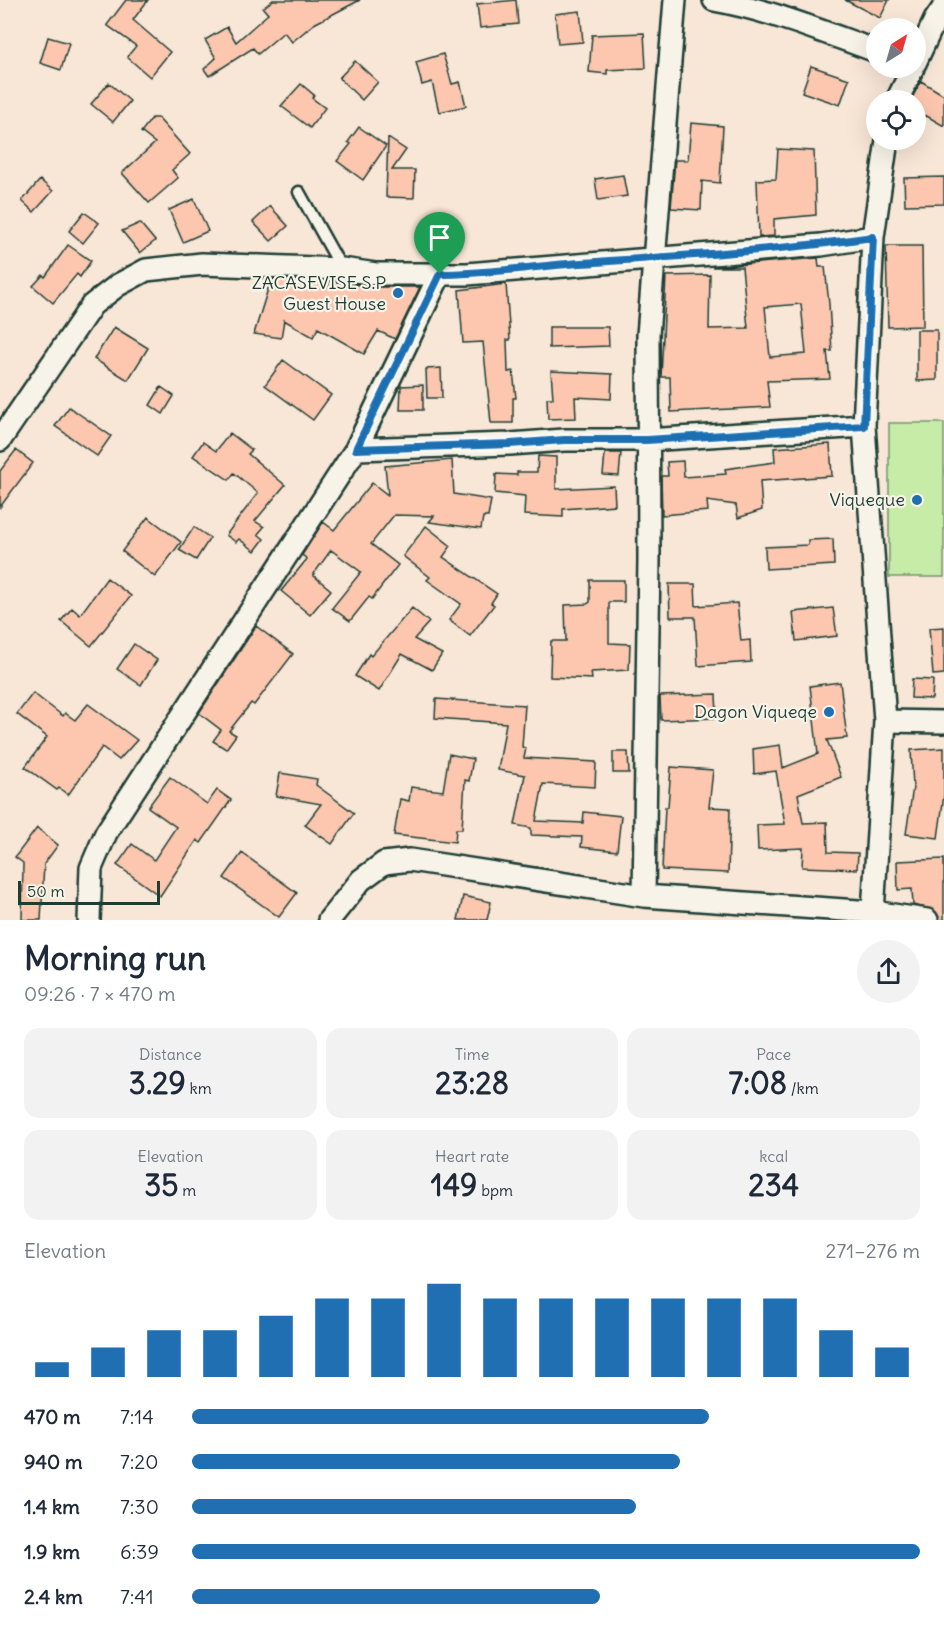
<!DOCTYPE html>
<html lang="en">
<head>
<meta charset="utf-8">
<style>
  body { margin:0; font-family:Delius,sans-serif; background:#f2f2f3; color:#1f2937; height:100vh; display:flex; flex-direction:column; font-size:22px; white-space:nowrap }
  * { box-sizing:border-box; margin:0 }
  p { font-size:20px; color:#747a83 }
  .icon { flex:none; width:33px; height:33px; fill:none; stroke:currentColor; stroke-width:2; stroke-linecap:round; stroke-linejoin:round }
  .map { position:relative; height:920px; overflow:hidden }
  .drawer { display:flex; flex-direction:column; background:#fff; flex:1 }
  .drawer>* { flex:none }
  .needle { width:39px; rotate:37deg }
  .buttons { position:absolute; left:866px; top:18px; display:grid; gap:12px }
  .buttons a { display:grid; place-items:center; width:60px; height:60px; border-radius:50%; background:#fff; box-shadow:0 6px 24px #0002; font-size:30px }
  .scale { position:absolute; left:18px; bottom:15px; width:142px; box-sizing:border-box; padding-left:6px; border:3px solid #1f3d34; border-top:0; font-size:16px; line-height:21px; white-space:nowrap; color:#1f3d34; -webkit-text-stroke:4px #f7f3e8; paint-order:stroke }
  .pin { position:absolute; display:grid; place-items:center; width:51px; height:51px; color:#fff; margin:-62px -26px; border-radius:50% 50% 50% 0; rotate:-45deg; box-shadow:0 0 6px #0007 }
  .pin .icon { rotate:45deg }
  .round { display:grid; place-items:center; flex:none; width:63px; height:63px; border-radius:32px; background:#f2f2f3 }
  .headline { display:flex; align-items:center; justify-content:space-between; height:102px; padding:0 24px }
  h1 { font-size:33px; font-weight:800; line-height:45px }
  .metrics { display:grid; grid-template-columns:repeat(3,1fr); gap:9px; height:102px; padding:6px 24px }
  .metrics div { display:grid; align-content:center; border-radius:15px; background:#f2f2f3; text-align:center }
  .metrics b { font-size:30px; font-weight:800 }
  .metrics small { font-size:16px; font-weight:400 }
  .metrics p { font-size:16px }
  .chart { height:168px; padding:12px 24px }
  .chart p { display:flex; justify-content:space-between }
  .chart svg { width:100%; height:108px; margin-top:6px; stroke:#1f6fb2; stroke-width:6 }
  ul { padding:0 24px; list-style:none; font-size:20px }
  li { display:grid; grid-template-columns:96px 72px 1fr; align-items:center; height:45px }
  li i { height:15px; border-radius:8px; background:#1f6fb2 }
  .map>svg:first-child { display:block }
  .green { fill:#c6eca7; stroke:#72946e; stroke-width:1.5 }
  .building { fill:#fcc7ae; stroke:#1f3d34; stroke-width:1.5; fill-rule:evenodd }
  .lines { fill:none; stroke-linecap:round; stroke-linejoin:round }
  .service-casing { stroke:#1f3d34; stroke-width:15 }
  .minor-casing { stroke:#1f3d34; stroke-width:26 }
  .service { stroke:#f7f3e8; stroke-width:10 }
  .minor { stroke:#f7f3e8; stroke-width:21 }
  .route-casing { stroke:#fff; stroke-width:12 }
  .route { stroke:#1f6fb2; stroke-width:8 }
  .poi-dot { fill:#1f6fb2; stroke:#f7f3e8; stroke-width:2 }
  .labels { text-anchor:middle; stroke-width:4.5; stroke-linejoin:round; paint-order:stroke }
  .poi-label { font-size:18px; fill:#1f3d34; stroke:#f7f3e8; text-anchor:end }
</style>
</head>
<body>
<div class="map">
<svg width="944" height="920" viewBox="0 0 944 920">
  <rect width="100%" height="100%" fill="#f8e6d7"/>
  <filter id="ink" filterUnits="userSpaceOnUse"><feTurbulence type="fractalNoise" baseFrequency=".0167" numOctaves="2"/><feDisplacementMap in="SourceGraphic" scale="12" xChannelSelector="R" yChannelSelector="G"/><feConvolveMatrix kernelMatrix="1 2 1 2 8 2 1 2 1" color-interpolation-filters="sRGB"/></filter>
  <g filter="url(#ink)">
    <path class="green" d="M889,423H944V577H889Z"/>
    <path class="building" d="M126,0H148L133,20L170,52L150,77L127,57L136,46L107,25Z
      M273,0H360L314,24L292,42L284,32L258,54L253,48L209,76L204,69L216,58L205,40L227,27L236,42L268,14L263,8Z
      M516,0L518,24L480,28L477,4Z
      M845,0H889L880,18Z
      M580,11L583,42L558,44L555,14Z
      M644,33L646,68L607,70V74L589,72L592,35Z
      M48,37L69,43L61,70L40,63Z
      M443,54L452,84L460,82L466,106L439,112L432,82L422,85L416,62Z
      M355,61L378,82L362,100L339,78Z
      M811,66L849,79L840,105L802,92Z
      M921,81L944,95V126L925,115L915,130V100H911Z
      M109,83L130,101L113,122L91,104Z
      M301,84L314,95L312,98L325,108L310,128L281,106Z
      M152,118H158L190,154L172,170L178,178L149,203L122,173L155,143L141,132Z
      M691,123L723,126L720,183L702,181L701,210L671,208L675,160H688Z
      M359,127L386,146L363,180L337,161L351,144L348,142Z
      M388,138L406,150L392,170H415L414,198L386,197Z
      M778,149L814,151L816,215L774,219V236L759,237L757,180L776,179Z
      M623,175L627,196L598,200L595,179Z
      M944,177V204L905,205L904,178Z
      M40,180L53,191L34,212L22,201Z
      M194,199L208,231L183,242L169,210Z
      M270,206L288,226L271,241L253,222Z
      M84,212L99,223L83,243L69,231Z
      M140,223L155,241L140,253L122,231Z
      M68,245L91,261L80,277L77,274L53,303L33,286L43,275L45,277Z
      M886,246H922L923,326L888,327Z
      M818,258L819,267H825L829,304L832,351H827L830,379L767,381L770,407L671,412L670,377H661L666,276L710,275L709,329L748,328L742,267H712ZM801,304L806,354L770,357L765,307Z
      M271,279L318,281L328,287L329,281L376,287H420L395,339L378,331L364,354L318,328L313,337L284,320L281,338L254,334Z
      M506,284L510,340H507L508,372L513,371L516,398H513V423H491L483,342L463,343L459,290Z
      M114,327L148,348L128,380L94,359Z
      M549,327H608L609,346L549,348Z
      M917,330H937V380L917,381Z
      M283,360L331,395L313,420L265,385Z
      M441,368L442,398H427L426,369Z
      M551,371L612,374L611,399L575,397L576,418L548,419L547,398H553Z
      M423,385V410H400L401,386Z
      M161,387L174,396L163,414L150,405Z
      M69,407L111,436L97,456L55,426Z
      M230,433L252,450L248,454L285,485L255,521L264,527L258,534L264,539L255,551L239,539L236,542L226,535L258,493L234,473L229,480L193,456L203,442L216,451Z
      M830,444L832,476L760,481L762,510L738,518L736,505L707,501L708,511L662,515L661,476H668L667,462L683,461L684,477L726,474L725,469L775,462L774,448Z
      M16,450L33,463L0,507V471Z
      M605,453H621L619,476L603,475Z
      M538,456L556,457V489L614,486L615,505L563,509V517L524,515L525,496L495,493L496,474L517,475V472H537Z
      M452,460L454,494L491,500L488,517H483L481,529L429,522L434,516L394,515L371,544L398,565L372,599L369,597L350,621L332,608L361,572L331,550L313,575L331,590L310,615L281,591L307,559L302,555L323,522L334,530L372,483L388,495L385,466Z
      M148,517L181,542L155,577L122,551Z
      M426,526L451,546L443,557L497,594L491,603L494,605L470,636L449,620L461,604L427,580L430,577L403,556Z
      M194,527L210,538L196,560L179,550Z
      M833,539L834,565L766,569L765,547L808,545V540Z
      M107,578L131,596L91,646L61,621L72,608L80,615Z
      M590,580H624V602H609V643L630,644L629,670L591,672L592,679L550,677L551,641H566L565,605L587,604L590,602Z
      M669,584H695L696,606L737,603L741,641L750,640L751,662L698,666L695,617H670Z
      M412,608L429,622L414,639L442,654L432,670L402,654L379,691L355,676L369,654L371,656Z
      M833,608L837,636L796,641L793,612Z
      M256,626L293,654L254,705L251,703L229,731L236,735L226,749L213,741L221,730L199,713Z
      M944,627V674L933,675L929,628Z
      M134,644L157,660L141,685L117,669Z
      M912,679L933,680L932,699L911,698Z
      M840,682L847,738L827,740L841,777L798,794L803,823L827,822L828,852L858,853L857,869L802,867L803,848L758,850L757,825L785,824L776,771L754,774L753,749L780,745L783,768L818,754L810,686Z
      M33,693L63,716L65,713L75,720L88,704L137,740L119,760L102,747L68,795L59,788L57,790L25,767L47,737L17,714Z
      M716,694L717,718L661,720L660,696Z
      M436,699L525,705L522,747L526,748L524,758L596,762L595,787L543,784L536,821L583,823L584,812L621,816L617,851L581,847L582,837L531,835V828L515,825L525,775L498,770L506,723L435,718Z
      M944,748V795L938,838L906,834L913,787L911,750Z
      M613,752H628L629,773H613Z
      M449,754L473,759L469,781L465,780L462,829H456L455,842L394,835L400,799L409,801L411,787L443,791Z
      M671,767L713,770L709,807L730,808L728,873L662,870L665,807H668Z
      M280,773L317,779L316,785L354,813L332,844L305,825L321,804L276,796Z
      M170,777L207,804L217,790L231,800L201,843L197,840L160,896L117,865L132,844L154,860L176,827L148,807Z
      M37,828L58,845L44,864L41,920H22L23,863L15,857Z
      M242,853L297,893L279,917L224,878Z
      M944,859V920H939L934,910L913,905L912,889L898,890L897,861Z
      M463,896L491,902L487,920H458Z"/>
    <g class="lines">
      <defs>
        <path id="service" d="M299,192L342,269"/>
        <path id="minor" d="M714,0C770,10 823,32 876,51
          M915,63L935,20L944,7
          M897,100L913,68
          M0,440L92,305L118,285L146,270L202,264L342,269L376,274H467L821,245L873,237
          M356,449L510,444L564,440H647L864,426
          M885,721L944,722
          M644,896L649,559L648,335L675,0
          M873,912L885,721L864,426L873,237L887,140
          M89,920L91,868L106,833L356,449L440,274
          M329,920L361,880L384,863L410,860L644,896L873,912L927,920"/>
      </defs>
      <use href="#service" class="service-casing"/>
      <use href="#minor" class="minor-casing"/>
      <use href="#service" class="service"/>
      <use href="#minor" class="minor"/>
    </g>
  </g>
  <g class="lines" filter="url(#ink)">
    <defs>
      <path id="route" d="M873,237L864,426L647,440H564L510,444L356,449L440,274C488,274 534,266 581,263C679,256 776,251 873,237Z"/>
    </defs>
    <use href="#route" class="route-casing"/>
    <use href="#route" class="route"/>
  </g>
  <g class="poi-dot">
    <circle cx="398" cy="293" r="6"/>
    <circle cx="917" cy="500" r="6"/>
    <circle cx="829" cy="712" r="6"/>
  </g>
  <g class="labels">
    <g class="poi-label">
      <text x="386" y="289">ZACASEVISE S.P<tspan x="386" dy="21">Guest House</tspan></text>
      <text x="905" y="506">Viqueque</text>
      <text x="817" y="718">Dagon Viqueqe</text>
    </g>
  </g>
</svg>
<div class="buttons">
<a><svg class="needle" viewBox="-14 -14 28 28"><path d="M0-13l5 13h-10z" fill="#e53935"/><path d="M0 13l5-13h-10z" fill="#747a83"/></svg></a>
<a><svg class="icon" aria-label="locate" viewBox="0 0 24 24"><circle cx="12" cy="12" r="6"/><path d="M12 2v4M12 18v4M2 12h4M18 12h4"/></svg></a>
</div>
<div class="scale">50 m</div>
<div class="pin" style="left:440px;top:274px;background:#1e9e55"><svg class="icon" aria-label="arrive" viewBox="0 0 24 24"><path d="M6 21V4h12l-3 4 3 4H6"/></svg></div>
</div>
<section class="drawer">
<div class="headline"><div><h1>Morning run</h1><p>09:26 · 7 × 470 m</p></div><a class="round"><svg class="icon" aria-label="share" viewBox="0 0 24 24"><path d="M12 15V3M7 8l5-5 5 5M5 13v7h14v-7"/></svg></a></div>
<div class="metrics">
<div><p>Distance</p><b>3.29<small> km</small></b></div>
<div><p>Time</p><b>23:28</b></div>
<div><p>Pace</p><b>7:08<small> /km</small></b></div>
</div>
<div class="metrics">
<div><p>Elevation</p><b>35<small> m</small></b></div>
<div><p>Heart rate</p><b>149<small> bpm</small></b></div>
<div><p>kcal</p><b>234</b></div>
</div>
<div class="chart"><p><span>Elevation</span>271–276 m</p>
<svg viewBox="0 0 160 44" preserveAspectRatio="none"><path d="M5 44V38M15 44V32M25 44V25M35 44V25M45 44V19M55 44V12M65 44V12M75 44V6M85 44V12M95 44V12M105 44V12M115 44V12M125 44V12M135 44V12M145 44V25M155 44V32"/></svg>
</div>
<ul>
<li><b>470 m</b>7:14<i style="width:71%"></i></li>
<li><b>940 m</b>7:20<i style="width:67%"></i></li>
<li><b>1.4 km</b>7:30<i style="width:61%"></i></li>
<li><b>1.9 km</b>6:39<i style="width:100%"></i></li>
<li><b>2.4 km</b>7:41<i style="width:56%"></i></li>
</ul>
</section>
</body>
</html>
